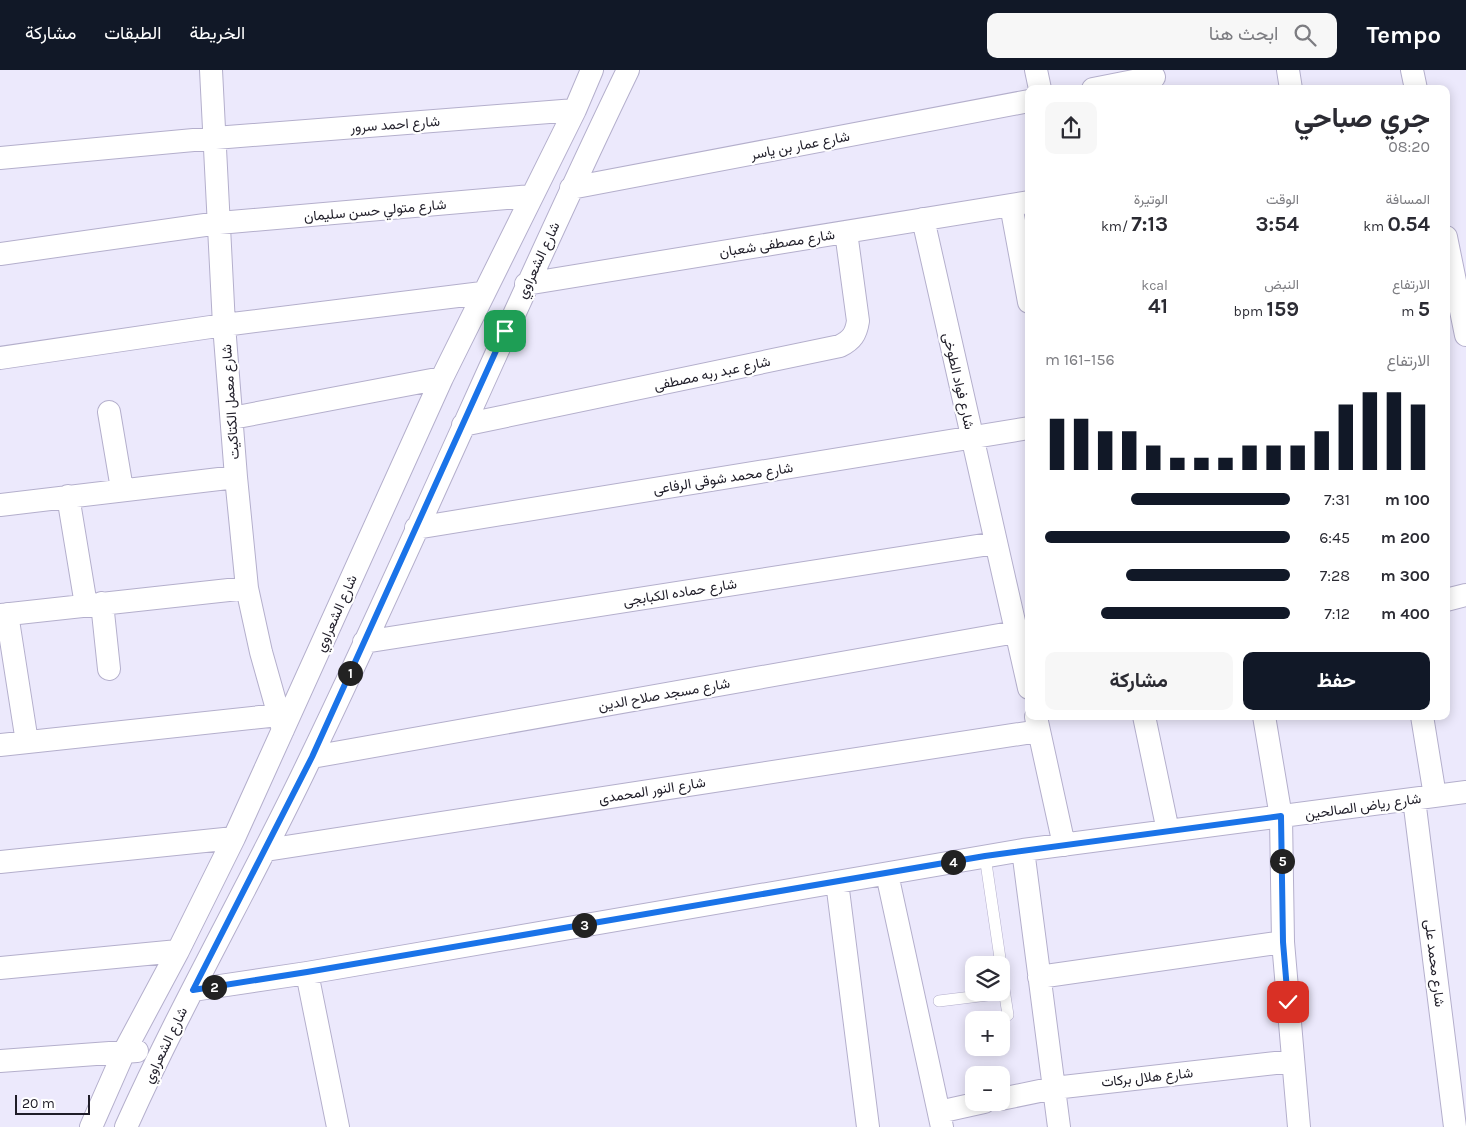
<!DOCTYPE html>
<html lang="ar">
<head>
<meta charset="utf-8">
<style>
  body { margin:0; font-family:Karla,Vazirmatn,sans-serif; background:#f7f7f7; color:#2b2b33; direction:rtl; height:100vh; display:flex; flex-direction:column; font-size:19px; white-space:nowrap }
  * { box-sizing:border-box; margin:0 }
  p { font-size:16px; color:#7c7c81 }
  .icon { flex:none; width:28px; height:28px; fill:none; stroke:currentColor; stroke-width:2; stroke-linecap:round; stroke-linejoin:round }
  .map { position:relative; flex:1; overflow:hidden; direction:ltr }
  .side { position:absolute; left:1025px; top:15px; width:425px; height:635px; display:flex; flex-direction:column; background:#fff; border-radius:10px; box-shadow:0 2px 12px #0003; direction:rtl }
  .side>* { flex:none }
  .fabs { position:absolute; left:965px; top:886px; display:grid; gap:10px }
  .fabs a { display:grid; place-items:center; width:45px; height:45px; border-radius:10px; background:#fff; box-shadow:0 2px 12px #0003; font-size:25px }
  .scale { position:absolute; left:15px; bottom:12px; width:75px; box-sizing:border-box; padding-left:5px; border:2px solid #1f1d28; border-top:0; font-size:14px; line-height:18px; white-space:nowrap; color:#1f1d28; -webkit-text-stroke:4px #fff; paint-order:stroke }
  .pin { position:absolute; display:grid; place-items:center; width:42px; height:42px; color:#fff; margin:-21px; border-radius:10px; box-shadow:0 2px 8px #0006 }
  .km { position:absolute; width:25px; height:25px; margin:-12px; border-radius:50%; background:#222; color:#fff; font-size:14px; line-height:25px; text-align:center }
  .round { display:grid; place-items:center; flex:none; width:52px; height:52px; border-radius:10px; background:#f7f7f7 }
  .head { display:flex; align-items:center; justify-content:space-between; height:85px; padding:0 20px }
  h1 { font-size:28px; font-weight:700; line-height:38px }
  .metrics { display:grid; grid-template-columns:repeat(3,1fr); gap:8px; height:85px; padding:5px 20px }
  .metrics div { display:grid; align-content:center }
  .metrics b { font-size:21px; font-weight:700 }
  .metrics small { font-size:14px; font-weight:400 }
  .metrics p { font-size:14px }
  .chart { height:140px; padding:10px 20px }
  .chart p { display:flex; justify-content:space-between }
  .chart svg { width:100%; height:90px; margin-top:5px; stroke:#111827; stroke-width:6 }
  .cta { display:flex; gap:10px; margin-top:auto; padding:10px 20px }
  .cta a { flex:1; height:58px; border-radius:10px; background:#111827; color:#fff; font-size:20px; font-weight:700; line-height:58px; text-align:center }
  .cta a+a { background:#f7f7f7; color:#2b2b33 }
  ul { padding:0 20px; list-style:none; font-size:16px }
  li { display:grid; grid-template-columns:80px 60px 1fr; align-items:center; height:38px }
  li i { height:12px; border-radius:6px; background:#111827 }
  header { display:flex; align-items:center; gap:30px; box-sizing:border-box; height:70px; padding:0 25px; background:#111827; color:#fff }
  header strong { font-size:24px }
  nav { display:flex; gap:28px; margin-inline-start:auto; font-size:18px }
  .search { width:350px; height:45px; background:#f7f7f7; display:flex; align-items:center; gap:12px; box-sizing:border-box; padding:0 18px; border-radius:10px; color:#7c7c81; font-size:19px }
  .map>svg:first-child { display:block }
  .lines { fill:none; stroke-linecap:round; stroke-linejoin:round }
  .lane-casing { stroke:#b4afcc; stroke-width:12 }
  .street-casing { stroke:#b4afcc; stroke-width:24 }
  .lane { stroke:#fff; stroke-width:11 }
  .street { stroke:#fff; stroke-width:22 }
  .route-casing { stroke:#fff; stroke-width:10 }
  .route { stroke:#1a73e8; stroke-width:6 }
  .labels { text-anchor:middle; stroke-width:4.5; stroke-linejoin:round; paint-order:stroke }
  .street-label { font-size:14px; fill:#1f1d28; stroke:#fff }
</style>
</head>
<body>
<header>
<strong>Tempo</strong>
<div class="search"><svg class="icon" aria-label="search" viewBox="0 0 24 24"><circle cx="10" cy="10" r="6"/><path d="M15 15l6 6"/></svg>ابحث هنا</div>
<nav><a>الخريطة</a><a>الطبقات</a><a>مشاركة</a></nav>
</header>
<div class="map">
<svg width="1466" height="1057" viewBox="0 0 1466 1057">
  <rect width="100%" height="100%" fill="#ece9fc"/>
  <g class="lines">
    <defs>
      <path id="lane" d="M985,786L1001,895
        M1001,900L1008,945
        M939,931L1004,923"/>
      <path id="street" d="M211,0L224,255L236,407L247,518L261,582L283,660
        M1036,0L1040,19
        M1288,0L1291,19
        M1412,0L1416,19
        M1093,19L1154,7
        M0,88L215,68L575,40
        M571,118L1029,31
        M1011,135L1029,232
        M923,149L1029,618
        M1446,167L1466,265
        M0,184L219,153L531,126
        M526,214L1029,132
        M0,288L224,255L482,223
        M109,342L122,419
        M232,348L442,308
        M463,355L840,276C852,270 856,264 858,251L846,162
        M68,426L86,535
        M0,435L236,407
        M416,458L1029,358
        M1446,530L1466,525
        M102,533L109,599
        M7,544L27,672
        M0,545L247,518
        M364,572L996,473
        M1144,646L1168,761
        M1264,646L1281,747L1283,872L1299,1057
        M1422,646L1435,726
        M1036,647L1064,775
        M0,675L279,645
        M312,687L1016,562
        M1414,729L1455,1057
        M266,780L1039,661
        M1023,780L1059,1057
        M0,792L234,768
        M887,804L942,1057
        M837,812L868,1057
        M0,898L178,881
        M307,903L338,1057
        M1039,907L1283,872
        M193,920L307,903L1023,780L1466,722
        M0,991L137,981
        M1001,1029L1054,1018L1293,991
        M939,1042L984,1032
        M91,1057L124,982L178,881L234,768L442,308L575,40L592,0
        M126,1057C182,932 251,813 310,689C420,461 518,227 628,0"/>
    </defs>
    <use href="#lane" class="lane-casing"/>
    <use href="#street" class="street-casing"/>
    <use href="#lane" class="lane"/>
    <use href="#street" class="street"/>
  </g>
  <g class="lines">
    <defs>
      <path id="route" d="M505,261L312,687L193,920L307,902L985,786L1281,746L1283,872L1288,932"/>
    </defs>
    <use href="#route" class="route-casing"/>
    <use href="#route" class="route"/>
  </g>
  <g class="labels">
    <g class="street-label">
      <text transform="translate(395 54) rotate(-4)" y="5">شارع احمد سرور</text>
      <text transform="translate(800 75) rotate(-11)" y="5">شارع عمار بن ياسر</text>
      <text transform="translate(375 140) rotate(-5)" y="5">شارع متولي حسن سليمان</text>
      <text transform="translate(777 173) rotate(-9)" y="5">شارع مصطفى شعبان</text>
      <text transform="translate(538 190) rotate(-65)" y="5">شارع الشعراوي</text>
      <text transform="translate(712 303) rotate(-12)" y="5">شارع عبد ربه مصطفى</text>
      <text transform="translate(959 311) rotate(77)" y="5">شارع فواد الطوخى</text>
      <text transform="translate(230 332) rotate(-94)" y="5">شارع معمل الكتاكيت</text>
      <text transform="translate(723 408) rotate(-9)" y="5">شارع محمد شوقى الرفاعى</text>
      <text transform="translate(680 522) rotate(-9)" y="5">شارع حماده الكبابجى</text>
      <text transform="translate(336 543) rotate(-66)" y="5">شارع الشعراوي</text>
      <text transform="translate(664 624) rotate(-10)" y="5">شارع مسجد صلاح الدين</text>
      <text transform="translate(652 720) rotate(-9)" y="5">شارع النور المحمدى</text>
      <text transform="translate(1363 736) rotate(-8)" y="5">شارع رياض الصالحين</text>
      <text transform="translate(1435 893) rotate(83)" y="5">شارع محمد على</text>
      <text transform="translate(165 975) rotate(-64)" y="5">شارع الشعراوي</text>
      <text transform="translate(1147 1007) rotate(-6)" y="5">شارع هلال بركات</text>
    </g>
  </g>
</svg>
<div class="fabs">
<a><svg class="icon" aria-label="layers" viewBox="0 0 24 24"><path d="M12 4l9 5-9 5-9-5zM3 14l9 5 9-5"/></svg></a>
<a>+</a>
<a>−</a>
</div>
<div class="scale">20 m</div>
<div class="pin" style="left:505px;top:261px;background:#1e9e55"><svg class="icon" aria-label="arrive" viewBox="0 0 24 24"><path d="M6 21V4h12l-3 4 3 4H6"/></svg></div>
<div class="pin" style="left:1288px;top:932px;background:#d93025"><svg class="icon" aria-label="check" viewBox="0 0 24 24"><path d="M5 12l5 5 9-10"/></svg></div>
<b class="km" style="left:350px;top:603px">1</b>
<b class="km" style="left:214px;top:917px">2</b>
<b class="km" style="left:584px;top:855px">3</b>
<b class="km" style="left:953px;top:792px">4</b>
<b class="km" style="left:1282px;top:791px">5</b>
<section class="side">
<div class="head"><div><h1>جري صباحي</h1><p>08:20</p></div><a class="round"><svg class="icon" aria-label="share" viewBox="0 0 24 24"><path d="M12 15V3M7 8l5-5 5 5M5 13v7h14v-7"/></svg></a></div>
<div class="metrics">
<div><p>المسافة</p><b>0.54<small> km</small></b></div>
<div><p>الوقت</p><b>3:54</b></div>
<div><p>الوتيرة</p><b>7:13<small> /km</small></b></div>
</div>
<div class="metrics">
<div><p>الارتفاع</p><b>5<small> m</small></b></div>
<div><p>النبض</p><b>159<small> bpm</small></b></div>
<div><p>kcal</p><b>41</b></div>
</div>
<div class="chart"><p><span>الارتفاع</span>156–161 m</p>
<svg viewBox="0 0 160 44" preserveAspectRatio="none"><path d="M5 44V19M15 44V19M25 44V25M35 44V25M45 44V32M55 44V38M65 44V38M75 44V38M85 44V32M95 44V32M105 44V32M115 44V25M125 44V12M135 44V6M145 44V6M155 44V12"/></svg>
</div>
<ul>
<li><b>100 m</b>7:31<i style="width:65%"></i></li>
<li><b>200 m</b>6:45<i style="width:100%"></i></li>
<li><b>300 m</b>7:28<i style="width:67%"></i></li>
<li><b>400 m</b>7:12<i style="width:77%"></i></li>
</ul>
<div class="cta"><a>حفظ</a><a>مشاركة</a></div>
</section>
</div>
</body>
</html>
